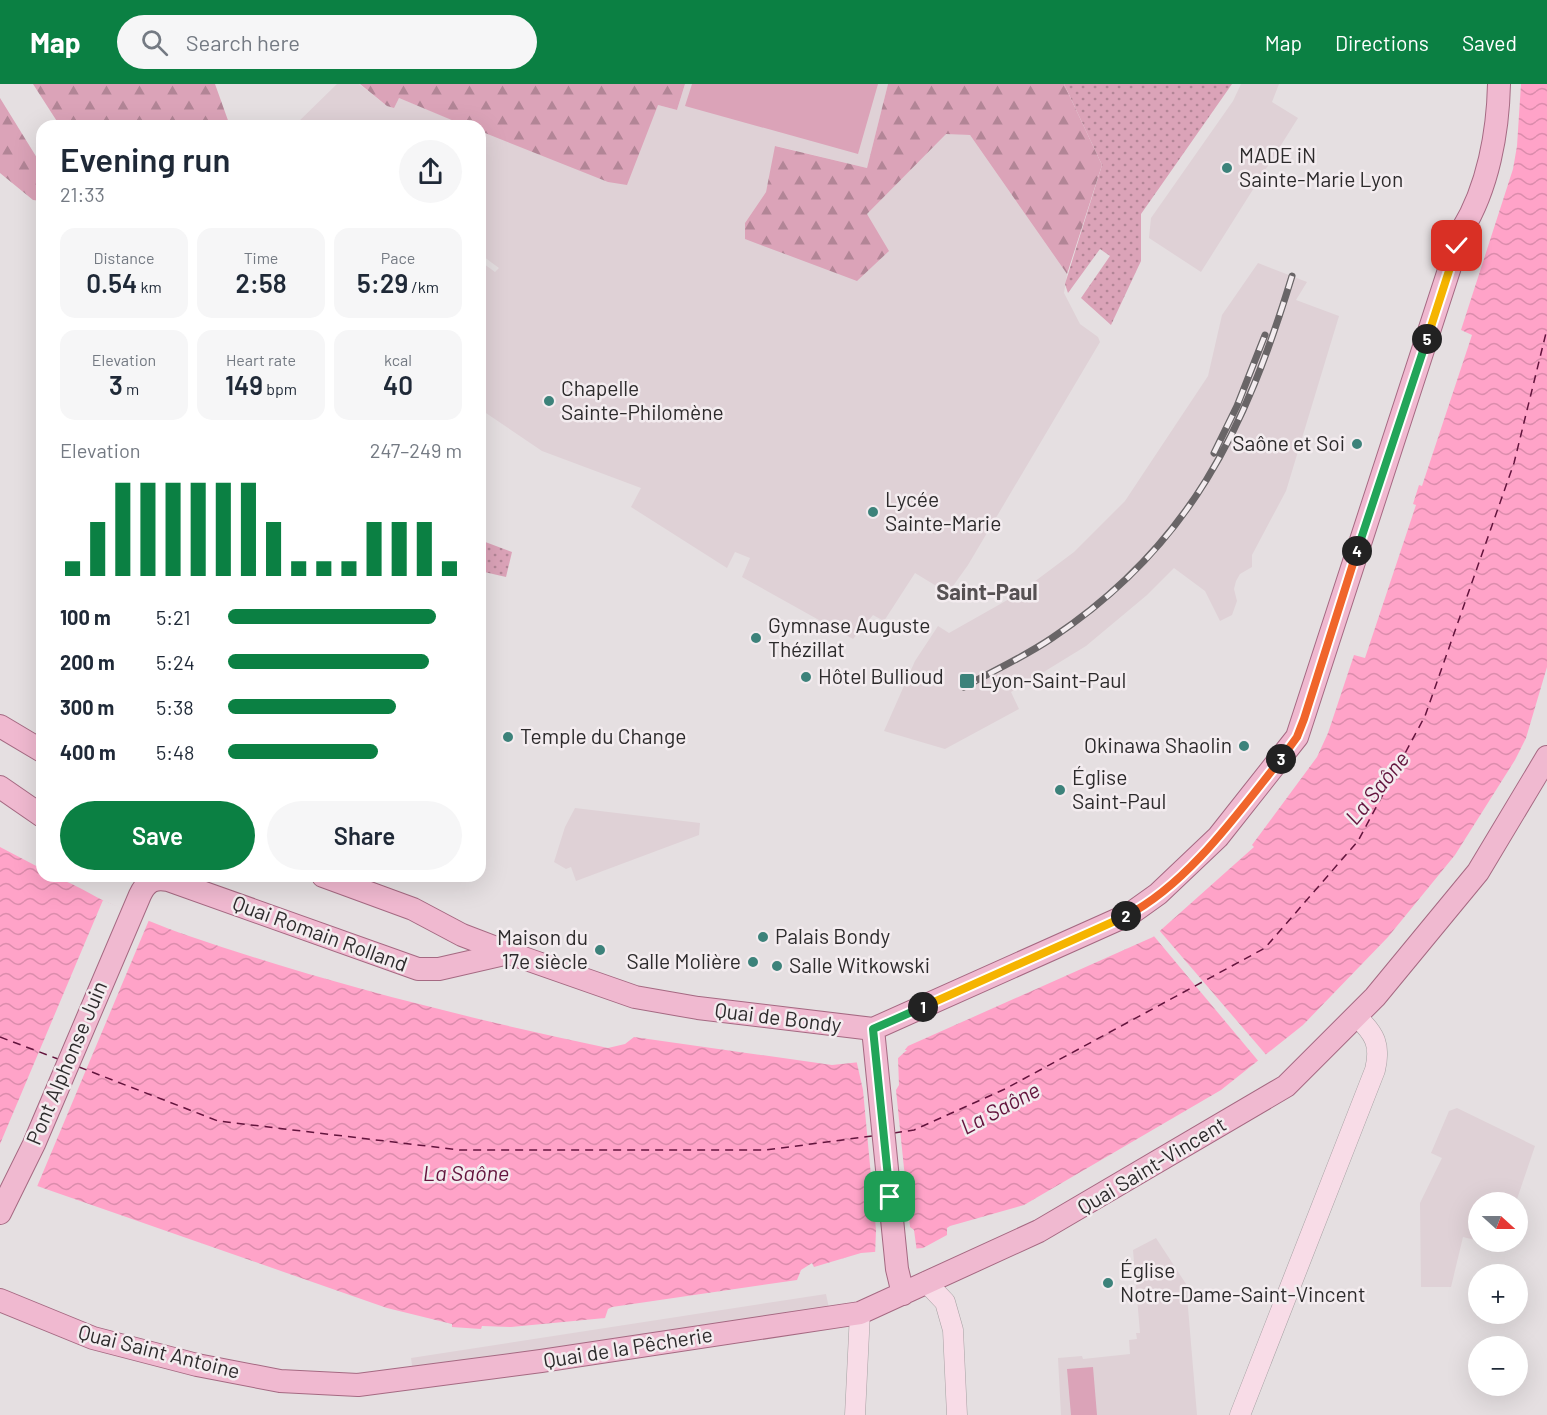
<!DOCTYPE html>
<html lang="en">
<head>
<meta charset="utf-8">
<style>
  body { margin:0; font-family:Barlow,sans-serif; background:#f6f6f7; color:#1f2937; height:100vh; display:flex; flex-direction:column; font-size:22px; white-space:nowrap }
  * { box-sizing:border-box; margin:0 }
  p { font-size:20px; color:#747a83 }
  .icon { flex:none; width:33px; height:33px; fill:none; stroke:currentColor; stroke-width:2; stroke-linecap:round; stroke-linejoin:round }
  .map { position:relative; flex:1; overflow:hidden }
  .details { position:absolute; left:36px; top:36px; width:450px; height:762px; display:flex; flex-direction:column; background:#fff; border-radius:18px; box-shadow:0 6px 24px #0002 }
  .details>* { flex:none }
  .needle { width:39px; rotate:111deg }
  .tools { position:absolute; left:1468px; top:1108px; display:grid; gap:12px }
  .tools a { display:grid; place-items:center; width:60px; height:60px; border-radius:50%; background:#fff; box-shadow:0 6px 24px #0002; font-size:30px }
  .pin { position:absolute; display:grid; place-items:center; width:51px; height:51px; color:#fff; margin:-26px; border-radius:12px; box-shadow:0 3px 9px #0006 }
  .km { position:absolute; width:30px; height:30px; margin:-15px; border-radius:50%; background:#222; color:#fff; font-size:16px; line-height:30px; text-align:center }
  .round { display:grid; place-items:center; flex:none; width:63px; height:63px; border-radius:32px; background:#f6f6f7 }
  .summary { display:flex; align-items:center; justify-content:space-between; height:102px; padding:0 24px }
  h1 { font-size:33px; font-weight:600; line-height:45px }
  .figures { display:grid; grid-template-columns:repeat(3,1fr); gap:9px; height:102px; padding:6px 24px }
  .figures div { display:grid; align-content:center; border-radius:15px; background:#f6f6f7; text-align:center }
  .figures b { font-size:26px; font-weight:600 }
  .figures small { font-size:16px; font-weight:400 }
  .figures p { font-size:16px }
  .chart { height:168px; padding:12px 24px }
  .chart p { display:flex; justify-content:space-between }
  .chart svg { width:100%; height:108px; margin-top:6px; stroke:#0b8043; stroke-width:6 }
  .button { display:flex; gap:12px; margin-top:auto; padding:12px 24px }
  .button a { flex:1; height:69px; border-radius:36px; background:#0b8043; color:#fff; font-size:24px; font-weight:600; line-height:69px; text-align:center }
  .button a+a { background:#f6f6f7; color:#1f2937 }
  ul { padding:0 24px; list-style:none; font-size:20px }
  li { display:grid; grid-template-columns:96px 72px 1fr; align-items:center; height:45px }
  li i { height:15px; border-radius:8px; background:#0b8043 }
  header { display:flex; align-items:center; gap:36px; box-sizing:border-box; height:84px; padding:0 30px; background:#0b8043; color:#fff }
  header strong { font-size:28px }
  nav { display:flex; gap:33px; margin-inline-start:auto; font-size:21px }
  .search { width:420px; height:54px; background:#f6f6f7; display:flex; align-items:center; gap:15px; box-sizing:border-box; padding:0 21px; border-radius:33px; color:#747a83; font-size:22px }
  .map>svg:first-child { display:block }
  .built { fill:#dfd1d6 }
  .green { fill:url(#green-dots) }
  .forest { fill:url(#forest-firs) }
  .pitch { fill:#dba3b8 }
  .water { fill:url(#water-waves) }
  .pier { fill:#e5dfe1 }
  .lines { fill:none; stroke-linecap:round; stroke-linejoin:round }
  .ferry { stroke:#63143d; stroke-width:1.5; stroke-dasharray:8 6; stroke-linecap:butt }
  .secondary-casing { stroke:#a6a1a3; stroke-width:21 }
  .primary-casing { stroke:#a56982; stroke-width:24 }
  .secondary { stroke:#f8dce7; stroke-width:20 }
  .primary { stroke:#f0b9d0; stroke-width:22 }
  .rail-casing { stroke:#696567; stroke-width:7 }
  .rail { stroke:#f3ecef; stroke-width:4.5; stroke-dasharray:14; stroke-linecap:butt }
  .split-1-casing { stroke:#fff; stroke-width:12 }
  .split-2-casing { stroke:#fff; stroke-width:12 }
  .split-3-casing { stroke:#fff; stroke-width:12 }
  .split-4-casing { stroke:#fff; stroke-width:12 }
  .split-5-casing { stroke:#fff; stroke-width:12 }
  .split-6-casing { stroke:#fff; stroke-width:12 }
  .split-1 { stroke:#22a559; stroke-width:8 }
  .split-2 { stroke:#f5b400; stroke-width:8 }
  .split-3 { stroke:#f0652b; stroke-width:8 }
  .split-4 { stroke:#f0652b; stroke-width:8 }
  .split-5 { stroke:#22a559; stroke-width:8 }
  .split-6 { stroke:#f5b400; stroke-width:8 }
  .poi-dot { fill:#3c827a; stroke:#f3ecef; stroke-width:2 }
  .labels { text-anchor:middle; stroke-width:5; stroke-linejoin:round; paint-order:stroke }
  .poi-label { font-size:21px; fill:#2d2b2c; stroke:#f3ecef; text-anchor:start }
  .street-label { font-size:21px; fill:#2d2b2c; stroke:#f3ecef }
  .neighbourhood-label { font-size:22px; font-weight:bold; fill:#565153; stroke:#f3ecef }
  .water-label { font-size:22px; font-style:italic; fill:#63143d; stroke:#f3ecef }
</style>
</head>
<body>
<header>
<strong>Map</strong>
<div class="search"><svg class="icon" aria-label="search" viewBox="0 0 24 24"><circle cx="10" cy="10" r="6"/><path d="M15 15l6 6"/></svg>Search here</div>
<nav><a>Map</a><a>Directions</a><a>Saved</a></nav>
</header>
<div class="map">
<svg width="1547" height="1331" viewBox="0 0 1547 1331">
  <defs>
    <pattern id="green-dots" width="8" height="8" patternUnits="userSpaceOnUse" patternTransform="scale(1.5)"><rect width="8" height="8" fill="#dba3b8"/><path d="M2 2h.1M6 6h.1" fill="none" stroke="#b28596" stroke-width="1.8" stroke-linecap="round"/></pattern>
    <pattern id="forest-firs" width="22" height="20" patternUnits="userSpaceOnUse" patternTransform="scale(1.5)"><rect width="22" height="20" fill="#dba3b8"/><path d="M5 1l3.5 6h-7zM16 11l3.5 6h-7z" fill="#b28596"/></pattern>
    <pattern id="water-waves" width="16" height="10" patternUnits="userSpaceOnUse" patternTransform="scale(1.5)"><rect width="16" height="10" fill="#ffa3c8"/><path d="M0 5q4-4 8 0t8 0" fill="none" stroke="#db8cac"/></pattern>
  </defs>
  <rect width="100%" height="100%" fill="#e5dfe1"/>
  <path class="built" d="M337,0H359L387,22L399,14L468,42H294Z
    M685,0H888L867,84L776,62L766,108L745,139L867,130L946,49L970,51L1067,190L1064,209L1080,240L1098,253L1100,258L968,481L948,509L915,489L884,537L873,531L853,555L742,493L750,474L735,468L727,484L631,423L641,404L542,367L480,325V244L486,234L480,229V177L495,188L499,184L480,170V47L658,21L677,26Z
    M1241,0H1279L1272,18L1298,34L1201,188L1149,154L1151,134L1233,17Z
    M1258,179L1307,198L1296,216L1339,232L1286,407L1252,471V483L1240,490L1236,497L1234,505L1237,517L1232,531L1220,537L1205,507L1174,484L1147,511L1086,562L1011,608L1019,625L945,665L884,647L915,577L938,542L949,549L1018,510L1074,468L1125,417L1208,292L1222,231Z
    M575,724L700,739L699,751L576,797L571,783L566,785L554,778L565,743Z
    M1457,1024L1535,1062L1516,1118L1499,1115L1498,1119H1479V1157L1463,1153L1451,1203H1421L1420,1119L1442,1074L1431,1069L1449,1027Z
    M1156,1154L1186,1200L1197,1331H1061L1058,1274L1082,1272L1083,1275L1130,1270L1129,1256L1137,1255L1136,1249H1140L1133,1166Z
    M826,1210L830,1229L414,1296L411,1274Z"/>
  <path class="green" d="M1064,0H1232L1141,130V177L1111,241L1081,214L1110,172L1100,165L1068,209L1065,200L1102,81Z
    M480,456L512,468L506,493L480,487Z"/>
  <path class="forest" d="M33,0H215L230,42H60Z
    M360,0H685L677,26L658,21L627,101L608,98L480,47V42H466L399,14L394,24L387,22Z
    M888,0H1064L1102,81L1067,190L970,51L946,50L867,130L889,167L857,197L745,155V139L766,108L775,62L867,84Z
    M0,14L42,82L41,117L33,116L0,89Z"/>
  <path class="pitch" d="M692,0H878L858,70L685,22Z
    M1093,1283L1097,1331H1071L1067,1285Z"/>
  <path class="water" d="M1521,0H1547V583L1526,654L1515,676L1455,771L1388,853L1303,941L1221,1006L1024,1121L950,1142L947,1144V1151L923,1164L861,1169L814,1183L812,1179L801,1186L797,1196L612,1223L608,1225L605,1234L511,1243L482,1242L481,1245L452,1243V1240L387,1224L0,1089V763L42,785V792C65,792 88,810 109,819C135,831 162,843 189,852C326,899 466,934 608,964L625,960L634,953L832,981L898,974L908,962L1153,853L1254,763L1252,761L1317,673L1328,649L1354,571L1365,574L1416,421L1413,420L1419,401L1422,402L1472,251L1461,246L1513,85L1517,62Z"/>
  <path class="pier" d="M103,816L149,836L36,1105L0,1092V1060Z
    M1159,846L1268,973L1260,979L1153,851Z
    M902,966H907L898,974L899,1001L896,1006L910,1143L914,1146L917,1168L875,1172L876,1146L863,1006L856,975L897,971Z"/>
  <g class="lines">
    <path class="ferry" d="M0,953L58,975
      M79,983L218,1037L460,1066H766L872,1052
      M894,1049L914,1046L1005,1005L1265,864L1358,757L1425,632L1514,379L1547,245"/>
    <defs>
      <path id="secondary" d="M926,1198L945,1218L953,1246L957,1331
        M855,1331L860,1229
        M1240,1331L1375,986C1381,961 1375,950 1357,933"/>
      <path id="primary" d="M0,642L42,667
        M0,703L42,732
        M323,792L413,825L462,851L509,869L635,913L698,924L873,945L1130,830L1158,810L1218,753L1297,653L1462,146C1488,104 1498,48 1499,0
        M873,945L897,1185L903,1210
        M0,1129L34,1060L140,811C146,798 154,793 168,796L418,885H439L509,869
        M0,1216L93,1254L197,1281L280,1297L358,1301L541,1277L860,1229L1039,1147L1286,1002L1375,913L1478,788L1547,673"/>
    </defs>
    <use href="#secondary" class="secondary-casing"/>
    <use href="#primary" class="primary-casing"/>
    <use href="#secondary" class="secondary"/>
    <use href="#primary" class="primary"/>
    <defs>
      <path id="rail" d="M1214,369L1237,322L1265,251
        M964,603C993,587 1024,573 1052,554C1190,462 1245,346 1292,192"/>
    </defs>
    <use href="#rail" class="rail-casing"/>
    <use href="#rail" class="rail"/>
  </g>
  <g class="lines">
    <defs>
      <path id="split-1" d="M890,1113L873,945L923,923"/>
      <path id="split-2" d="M923,923L1126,832"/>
      <path id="split-3" d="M1126,832C1188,800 1238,729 1281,675"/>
      <path id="split-4" d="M1281,675L1297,653L1304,635L1357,467"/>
      <path id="split-5" d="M1357,467L1427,255"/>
      <path id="split-6" d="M1427,255L1457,162"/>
    </defs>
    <use href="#split-1" class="split-1-casing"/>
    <use href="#split-2" class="split-2-casing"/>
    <use href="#split-3" class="split-3-casing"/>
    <use href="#split-4" class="split-4-casing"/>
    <use href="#split-5" class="split-5-casing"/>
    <use href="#split-6" class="split-6-casing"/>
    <use href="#split-1" class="split-1"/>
    <use href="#split-2" class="split-2"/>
    <use href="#split-3" class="split-3"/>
    <use href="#split-4" class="split-4"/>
    <use href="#split-5" class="split-5"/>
    <use href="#split-6" class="split-6"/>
  </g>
  <g class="poi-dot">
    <circle cx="1227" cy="84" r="6"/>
    <circle cx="549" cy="317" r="6"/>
    <circle cx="1357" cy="360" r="6"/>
    <circle cx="873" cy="428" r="6"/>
    <circle cx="756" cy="554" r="6"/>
    <circle cx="806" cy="593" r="6"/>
    <rect x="959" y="589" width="16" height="16" rx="3"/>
    <circle cx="508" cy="653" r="6"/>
    <circle cx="1244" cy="662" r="6"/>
    <circle cx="1060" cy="706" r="6"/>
    <circle cx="763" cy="853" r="6"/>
    <circle cx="600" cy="866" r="6"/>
    <circle cx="753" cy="878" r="6"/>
    <circle cx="777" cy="882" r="6"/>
    <circle cx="1108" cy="1199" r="6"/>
  </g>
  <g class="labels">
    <g class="poi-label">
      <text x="1239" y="79">MADE iN<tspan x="1239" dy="24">Sainte-Marie Lyon</tspan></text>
      <text x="561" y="312">Chapelle<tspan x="561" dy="24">Sainte-Philomène</tspan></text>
      <text x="1345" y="367" text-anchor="end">Saône et Soi</text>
      <text x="885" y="423">Lycée<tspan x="885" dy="24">Sainte-Marie</tspan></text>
      <text x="768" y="549">Gymnase Auguste<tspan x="768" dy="24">Thézillat</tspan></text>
      <text x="818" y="600">Hôtel Bullioud</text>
      <text x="980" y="604">Lyon-Saint-Paul</text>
      <text x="520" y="660">Temple du Change</text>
      <text x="1232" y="669" text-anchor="end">Okinawa Shaolin</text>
      <text x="1072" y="701">Église<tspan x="1072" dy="24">Saint-Paul</tspan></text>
      <text x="775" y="860">Palais Bondy</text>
      <text x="588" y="861" text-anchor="end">Maison du<tspan x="588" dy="24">17e siècle</tspan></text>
      <text x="741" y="885" text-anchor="end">Salle Molière</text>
      <text x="789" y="889">Salle Witkowski</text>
      <text x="1120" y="1194">Église<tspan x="1120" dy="24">Notre-Dame-Saint-Vincent</tspan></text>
    </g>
    <g class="street-label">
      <text transform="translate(320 850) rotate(20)" y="7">Quai Romain Rolland</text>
      <text transform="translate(778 934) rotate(7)" y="7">Quai de Bondy</text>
      <text transform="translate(67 979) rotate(-67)" y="7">Pont Alphonse Juin</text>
      <text transform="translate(1152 1082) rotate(-31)" y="7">Quai Saint-Vincent</text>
      <text transform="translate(628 1264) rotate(-9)" y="7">Quai de la Pêcherie</text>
      <text transform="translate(159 1268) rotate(14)" y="7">Quai Saint Antoine</text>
    </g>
    <g class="neighbourhood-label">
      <text x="987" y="516">Saint-Paul</text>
    </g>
    <g class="water-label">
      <text transform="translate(1377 704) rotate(-51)" y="8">La Saône</text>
      <text transform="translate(1000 1024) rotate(-28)" y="8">La Saône</text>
      <text x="466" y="1097">La Saône</text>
    </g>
  </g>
</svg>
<div class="tools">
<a><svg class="needle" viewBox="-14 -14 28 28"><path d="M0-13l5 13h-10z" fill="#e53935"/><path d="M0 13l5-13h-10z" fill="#747a83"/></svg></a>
<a>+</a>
<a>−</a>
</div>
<div class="pin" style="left:890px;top:1113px;background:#1e9e55"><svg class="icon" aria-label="arrive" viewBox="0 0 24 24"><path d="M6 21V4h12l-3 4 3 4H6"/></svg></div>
<div class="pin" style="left:1457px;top:162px;background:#d93025"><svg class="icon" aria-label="check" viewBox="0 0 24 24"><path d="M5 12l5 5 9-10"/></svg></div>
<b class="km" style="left:923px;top:923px">1</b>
<b class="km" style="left:1126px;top:832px">2</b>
<b class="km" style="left:1281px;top:675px">3</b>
<b class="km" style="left:1357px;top:467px">4</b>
<b class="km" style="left:1427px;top:255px">5</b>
<section class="details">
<div class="summary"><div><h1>Evening run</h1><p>21:33</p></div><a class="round"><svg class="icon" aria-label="share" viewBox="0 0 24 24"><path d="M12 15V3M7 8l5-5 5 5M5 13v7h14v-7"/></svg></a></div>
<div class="figures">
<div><p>Distance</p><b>0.54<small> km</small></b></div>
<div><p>Time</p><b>2:58</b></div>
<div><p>Pace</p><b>5:29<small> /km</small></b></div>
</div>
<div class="figures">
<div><p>Elevation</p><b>3<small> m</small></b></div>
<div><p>Heart rate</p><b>149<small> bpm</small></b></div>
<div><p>kcal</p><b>40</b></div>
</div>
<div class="chart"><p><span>Elevation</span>247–249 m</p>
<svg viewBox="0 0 160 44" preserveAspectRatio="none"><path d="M5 44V38M15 44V22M25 44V6M35 44V6M45 44V6M55 44V6M65 44V6M75 44V6M85 44V22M95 44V38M105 44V38M115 44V38M125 44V22M135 44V22M145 44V22M155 44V38"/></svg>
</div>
<ul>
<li><b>100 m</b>5:21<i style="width:89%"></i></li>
<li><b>200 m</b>5:24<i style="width:86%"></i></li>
<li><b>300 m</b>5:38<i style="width:72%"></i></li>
<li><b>400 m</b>5:48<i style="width:64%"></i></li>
</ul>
<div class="button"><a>Save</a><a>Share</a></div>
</section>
</div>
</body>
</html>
